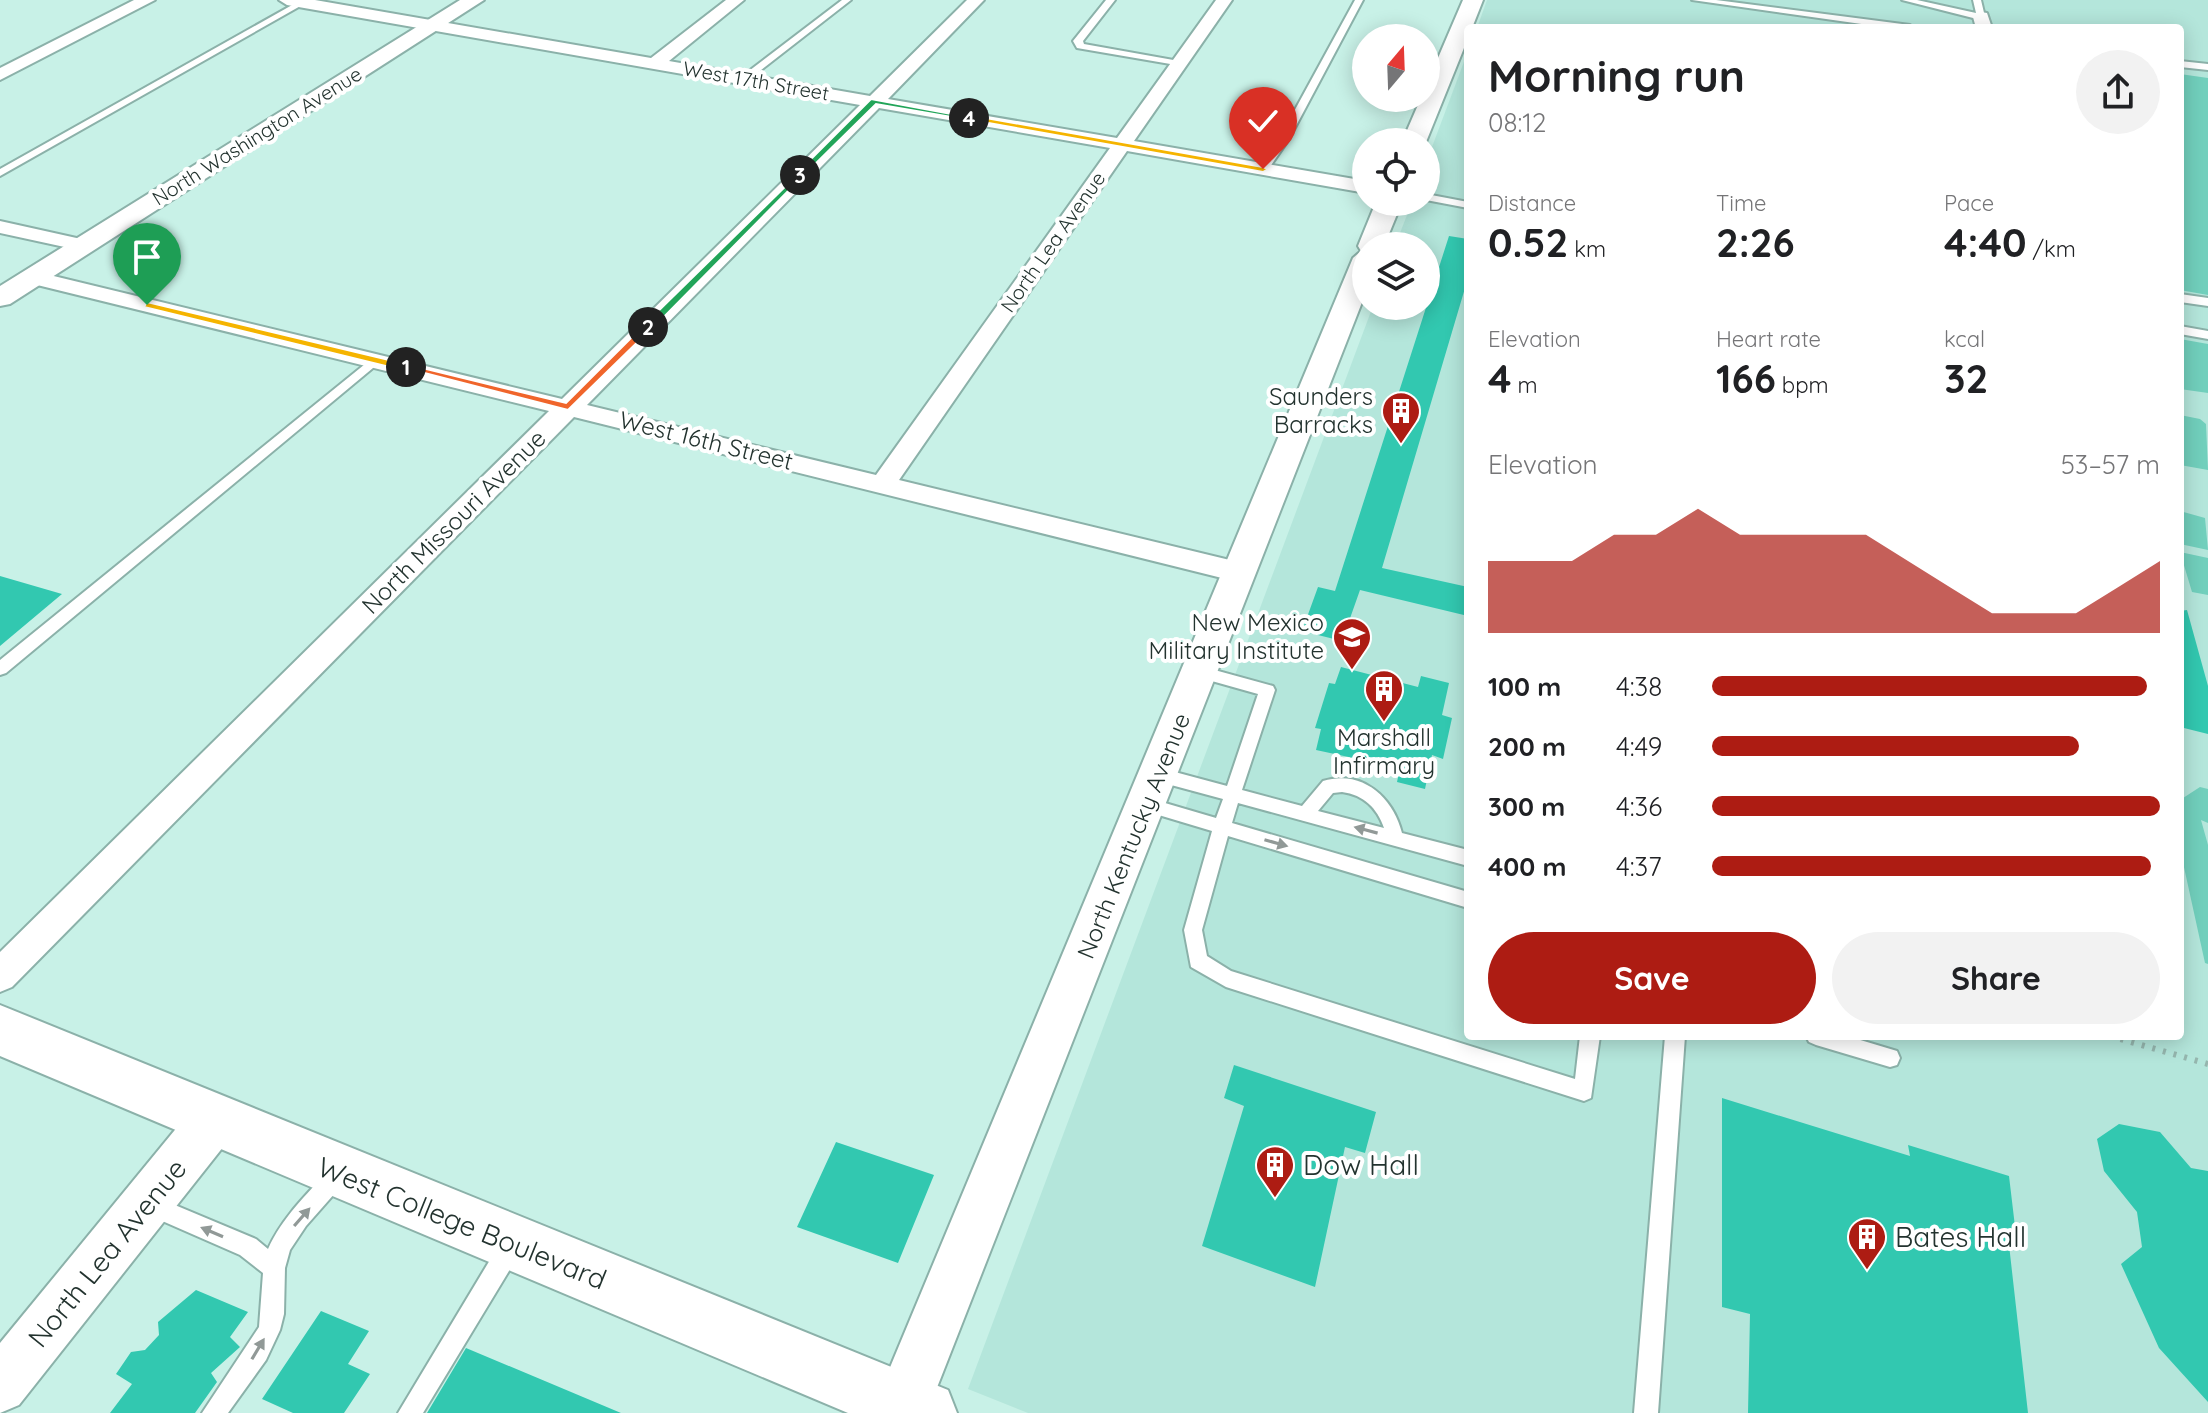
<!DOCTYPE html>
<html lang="en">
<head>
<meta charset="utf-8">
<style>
  body { margin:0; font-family:Quicksand,sans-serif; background:#f2f2f2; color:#202124; height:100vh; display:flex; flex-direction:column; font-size:30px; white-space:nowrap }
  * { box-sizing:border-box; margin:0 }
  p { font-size:26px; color:#757577 }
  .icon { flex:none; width:44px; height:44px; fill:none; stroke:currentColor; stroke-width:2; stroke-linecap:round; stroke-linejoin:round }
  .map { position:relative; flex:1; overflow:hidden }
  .panel { position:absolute; left:1464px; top:24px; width:720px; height:1016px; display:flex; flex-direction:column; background:#fff; border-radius:8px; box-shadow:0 4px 20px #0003 }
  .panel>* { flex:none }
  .needle { width:52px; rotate:19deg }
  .controls { position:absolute; left:1352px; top:24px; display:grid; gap:16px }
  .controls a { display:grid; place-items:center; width:88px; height:88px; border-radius:50%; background:#fff; box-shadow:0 4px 20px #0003; font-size:40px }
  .pin { position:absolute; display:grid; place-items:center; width:68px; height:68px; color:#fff; margin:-82px -34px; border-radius:50% 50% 50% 0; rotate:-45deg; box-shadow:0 0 8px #0007 }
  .pin .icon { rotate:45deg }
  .km { position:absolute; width:40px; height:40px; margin:-20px; border-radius:50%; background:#222; color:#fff; font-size:22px; line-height:40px; text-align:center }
  .round { display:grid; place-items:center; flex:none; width:84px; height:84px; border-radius:42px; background:#f2f2f2 }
  .summary { display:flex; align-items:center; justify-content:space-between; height:136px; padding:0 24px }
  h1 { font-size:44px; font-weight:700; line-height:60px }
  .stats { display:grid; grid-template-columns:repeat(3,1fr); gap:12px; height:136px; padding:8px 24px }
  .stats div { display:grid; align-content:center }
  .stats b { font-size:40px; font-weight:700 }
  .stats small { font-size:22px; font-weight:400 }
  .stats p { font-size:22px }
  .chart { height:224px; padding:16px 24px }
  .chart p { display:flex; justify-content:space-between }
  .chart svg { width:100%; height:144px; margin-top:8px; fill:#ad1c13; opacity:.7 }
  .primary-button { display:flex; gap:16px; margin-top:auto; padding:16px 24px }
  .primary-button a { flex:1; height:92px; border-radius:48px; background:#ad1c13; color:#fff; font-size:32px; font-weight:700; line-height:92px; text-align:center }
  .primary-button a+a { background:#f2f2f2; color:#202124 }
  ul { padding:0 24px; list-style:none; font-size:26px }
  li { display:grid; grid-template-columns:128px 96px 1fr; align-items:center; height:60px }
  li i { height:20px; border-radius:10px; background:#ad1c13 }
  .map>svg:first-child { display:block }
  .built { fill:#b4e6db }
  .green { fill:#71cfbc }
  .building { fill:#32c8b0 }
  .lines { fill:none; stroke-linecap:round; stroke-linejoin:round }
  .service-casing { stroke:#8bb1a9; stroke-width:4 }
  .minor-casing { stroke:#8bb1a9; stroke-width:4 }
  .tertiary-casing { stroke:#8bb1a9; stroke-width:4 }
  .secondary-casing { stroke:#8bb1a9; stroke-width:4 }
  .path { stroke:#95b6ae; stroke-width:6; stroke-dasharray:3 8; stroke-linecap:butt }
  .service { fill:#fff; fill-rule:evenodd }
  .minor { fill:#fff; fill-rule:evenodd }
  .tertiary { fill:#fff; fill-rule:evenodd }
  .secondary { fill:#fff; fill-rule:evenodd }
  .oneway { fill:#919997 }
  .split-1 { fill:#f5b400; stroke:#fff; stroke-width:2 }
  .split-2 { fill:#f0652b; stroke:#fff; stroke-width:2 }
  .split-3 { fill:#22a559; stroke:#fff; stroke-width:2 }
  .split-4 { fill:#22a559; stroke:#fff; stroke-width:2 }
  .split-5 { fill:#f5b400; stroke:#fff; stroke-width:2 }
  .labels { text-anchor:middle; stroke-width:8; stroke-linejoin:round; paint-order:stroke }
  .far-street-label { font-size:20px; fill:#23332f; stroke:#fff }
  .poi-label { font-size:24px; fill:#23332f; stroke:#fff; text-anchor:end }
  .street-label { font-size:24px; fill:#23332f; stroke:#fff }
  .near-poi-label { font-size:28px; fill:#23332f; stroke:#fff; text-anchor:start }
  .near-street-label { font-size:28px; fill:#23332f; stroke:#fff }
</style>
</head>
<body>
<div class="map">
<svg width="2208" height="1413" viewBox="0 0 2208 1413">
  <rect width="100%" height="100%" fill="#c8f1e7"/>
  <path class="built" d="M1487,0H2208V1413H1028L968,1389L1373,306H1426V246H1395L1412,202H1426V163L1468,51V1036H2180V28H1477Z"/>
  <path class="green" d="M2180,74L2208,78V295L2180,290Z
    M2180,339L2208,344V393L2180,389Z
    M2180,415L2200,419L2206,424L2208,470L2180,465Z
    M2180,511L2205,518L2208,550L2180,544Z
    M2180,552L2208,558V595L2192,592Z
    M2200,787L2208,789V823L2201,820L2208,845V964L2205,963L2180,849V800Z"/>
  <path class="building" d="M1449,236L1468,239V278L1382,568L1468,587V616L1360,590L1342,641L1302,631L1318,587L1335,591Z
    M0,576L62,594L0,646Z
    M2187,610L2208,686V734L2180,727V611Z
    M1341,667L1418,687L1421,676L1449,683L1442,715L1452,718L1443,759L1432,755L1425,789L1397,782L1400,768L1316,750L1321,729L1315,728L1329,683L1335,684Z
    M1234,1065L1376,1112L1365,1153L1345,1147L1315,1287L1202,1246L1244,1106L1224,1098Z
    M1722,1098L1910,1156L1908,1145L2009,1176L2016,1235L2008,1236L2028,1413H1748L1750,1314L1722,1307Z
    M2119,1124L2160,1132L2191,1168L2208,1171V1402L2159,1348L2121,1264L2142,1247L2137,1212L2104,1171L2097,1139Z
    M836,1142L934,1175L898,1263L797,1227Z
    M196,1290L248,1312L230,1337L240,1347L211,1373L217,1382L195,1413H110L132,1384L116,1374L131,1352L145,1350L159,1335L158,1322Z
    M321,1311L369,1331L348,1364L370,1374L344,1413H293L262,1399Z
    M466,1348L621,1413H427Z"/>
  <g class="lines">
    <defs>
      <path id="service" d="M301,0H311L0,176V169Z
        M842,0H851L747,81H741V77Z
        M1106,0H1115L1083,41L1084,44L1179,61L1184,64L1182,66L1077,48L1073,41Z
        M1355,0H1363L1289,139L1267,171H1259L1258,169L1279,139Z
        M1692,0H1716L1910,25L1914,28H1890Z
        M1902,0H1917L1976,13L1973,0H1981L1985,17L1981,20Z
        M2180,61L2208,64V70L2180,67Z
        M1426,194L1468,202V208L1426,200Z
        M2180,294L2208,298V306L2180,302Z
        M2180,326L2208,331V339L2180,334Z
        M375,356L379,357V363L6,673L0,675V660Z
        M1200,666L1273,686L1275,690L1242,790L1302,806L1323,781C1362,769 1393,797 1402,833L1468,850V866L1238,803L1232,823L1468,892V908L1228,836L1202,930L1207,956L1231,971L1575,1079L1580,1036H1600L1591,1098L1584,1101L1226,987L1191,967L1184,930L1212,831L1142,810L1139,805L1142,800L1148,798L1216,818L1223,799L1160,782L1154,780L1152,775L1154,770L1160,768L1227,786L1258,694L1194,676L1192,672ZM1342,792C1364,795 1377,808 1384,828L1318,811L1333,793Z
        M1665,1036H1685L1658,1413H1634Z
        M1806,1036H1847L1897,1051L1900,1058L1897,1065L1890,1067L1816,1045L1809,1042Z
        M336,1167L343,1170L346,1177L343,1184L306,1226L290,1250L285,1268L284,1314L280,1330L266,1360L228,1413H202L259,1327L263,1273L240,1255L144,1213L140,1206L144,1199L151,1195L256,1239L268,1249C282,1218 306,1195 329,1170Z
        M510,1237L518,1240L521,1248L518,1256L423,1413H398L502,1240Z"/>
      <path id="minor" d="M134,0H155L0,80V68Z
        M279,0H315L651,58L726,0H744L669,61L870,96L967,0H984L888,99L1117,138L1216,0H1232L1134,141L1366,181V193L1127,151L899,480L1238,562L1248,565L1252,572L1248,579L1238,582L574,417L12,987L0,992V952L549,411L25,282L22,277L25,272L33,271L562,399L860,105L287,5ZM879,108L1110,148L876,475L587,405Z
        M1981,12L1987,13L1992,28H1976L1973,17Z
        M0,221L90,241L94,245L83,251L0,233Z"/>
      <path id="tertiary" d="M460,0H484L10,304L0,306V286Z
        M1463,0H1483L1472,28H1468V38L1426,142H1402L1421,98H1426V86Z
        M1376,202H1402L1384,246H1366V292L927,1413H871L1353,258L1361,251L1358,246Z
        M214,1096L231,1103L238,1120L231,1137L19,1405L0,1413V1343L197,1103Z"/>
      <path id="secondary" d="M0,1005L948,1390L957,1413H848L0,1056Z"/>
    </defs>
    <use href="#service" class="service-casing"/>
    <use href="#minor" class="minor-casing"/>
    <use href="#tertiary" class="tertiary-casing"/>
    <use href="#secondary" class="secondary-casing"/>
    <path class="path" d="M2110,1036L2208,1064"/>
    <use href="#service" class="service"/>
    <use href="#minor" class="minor"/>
    <use href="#tertiary" class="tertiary"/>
    <use href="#secondary" class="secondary"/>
  </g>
  <defs><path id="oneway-solid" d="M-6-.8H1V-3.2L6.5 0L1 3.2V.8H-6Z" transform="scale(2)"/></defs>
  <g class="oneway">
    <use href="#oneway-solid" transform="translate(1366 830) rotate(-165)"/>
    <use href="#oneway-solid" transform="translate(1276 843) rotate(16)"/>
    <use href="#oneway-solid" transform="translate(302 1217) rotate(-49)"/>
    <use href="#oneway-solid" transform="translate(212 1232) rotate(-157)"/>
    <use href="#oneway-solid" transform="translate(258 1349) rotate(-59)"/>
  </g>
  <path class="split-1" d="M147,302L406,364L411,367L406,371L144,307Z"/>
  <path class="split-2" d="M644,325L653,327L568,410L401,367L406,364L566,403Z"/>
  <path class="split-3" d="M800,172L803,176L651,330H644V325Z"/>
  <path class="split-4" d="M871,99L973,118L969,120L876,104L803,176H797V173Z"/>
  <path class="split-5" d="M969,115L1263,167L1268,169L1263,172L966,119Z"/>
  <defs>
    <symbol id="building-pin" viewBox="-11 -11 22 30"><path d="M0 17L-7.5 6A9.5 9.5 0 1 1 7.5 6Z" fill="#ad1c13" stroke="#fff"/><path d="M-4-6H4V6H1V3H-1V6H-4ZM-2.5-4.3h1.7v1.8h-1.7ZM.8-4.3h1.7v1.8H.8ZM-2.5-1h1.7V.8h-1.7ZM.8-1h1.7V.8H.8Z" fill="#fff"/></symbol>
    <symbol id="university-pin" viewBox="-11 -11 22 30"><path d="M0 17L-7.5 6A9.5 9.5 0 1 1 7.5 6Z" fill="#ad1c13" stroke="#fff"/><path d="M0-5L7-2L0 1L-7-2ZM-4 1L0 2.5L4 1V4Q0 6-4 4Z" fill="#fff"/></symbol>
  </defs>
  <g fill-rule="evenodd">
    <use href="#building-pin" x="1379" y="389" width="44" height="60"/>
    <use href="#university-pin" x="1330" y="615" width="44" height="60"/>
    <use href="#building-pin" x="1362" y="667" width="44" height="60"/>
    <use href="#building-pin" x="1253" y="1143" width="44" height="60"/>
    <use href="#building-pin" x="1845" y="1215" width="44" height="60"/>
  </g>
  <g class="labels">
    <g class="far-street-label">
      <text transform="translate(756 81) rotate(10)" y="7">West 17th Street</text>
      <text transform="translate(257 136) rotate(-32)" y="7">North Washington Avenue</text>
      <text transform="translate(1053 242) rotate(-55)" y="7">North Lea Avenue</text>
    </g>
    <g class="poi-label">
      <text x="1373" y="405">Saunders<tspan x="1373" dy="28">Barracks</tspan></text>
      <text x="1324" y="631">New Mexico<tspan x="1324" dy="28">Military Institute</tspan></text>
      <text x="1384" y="746" text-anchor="middle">Marshall<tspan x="1384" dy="28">Infirmary</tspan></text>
    </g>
    <g class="street-label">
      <text transform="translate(706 441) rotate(14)" y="8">West 16th Street</text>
      <text transform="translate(454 522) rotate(-45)" y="8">North Missouri Avenue</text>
      <text transform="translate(1134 836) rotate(-68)" y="8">North Kentucky Avenue</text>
    </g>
    <g class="near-poi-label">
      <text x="1303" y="1175">Dow Hall</text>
      <text x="1895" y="1247">Bates Hall</text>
    </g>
    <g class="near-street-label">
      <text transform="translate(462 1223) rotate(22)" y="10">West College Boulevard</text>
      <text transform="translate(107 1253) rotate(-51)" y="10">North Lea Avenue</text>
    </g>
  </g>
</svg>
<div class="controls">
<a><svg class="needle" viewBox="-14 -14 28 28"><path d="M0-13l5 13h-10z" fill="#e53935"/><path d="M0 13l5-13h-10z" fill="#757577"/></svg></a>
<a><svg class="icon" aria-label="locate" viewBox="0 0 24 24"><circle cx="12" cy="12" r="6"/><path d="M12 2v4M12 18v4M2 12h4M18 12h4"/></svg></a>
<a><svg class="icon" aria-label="layers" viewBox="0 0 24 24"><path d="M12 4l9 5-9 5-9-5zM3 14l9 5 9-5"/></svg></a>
</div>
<div class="pin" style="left:147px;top:305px;background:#1e9e55"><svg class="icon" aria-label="arrive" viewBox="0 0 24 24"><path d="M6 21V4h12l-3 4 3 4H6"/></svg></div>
<div class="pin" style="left:1263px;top:169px;background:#d93025"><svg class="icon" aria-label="check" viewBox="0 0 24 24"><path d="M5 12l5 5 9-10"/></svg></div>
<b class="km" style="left:406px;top:367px">1</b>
<b class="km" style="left:648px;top:327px">2</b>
<b class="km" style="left:800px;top:175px">3</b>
<b class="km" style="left:969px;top:118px">4</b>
<section class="panel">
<div class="summary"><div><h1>Morning run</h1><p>08:12</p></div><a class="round"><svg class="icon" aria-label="share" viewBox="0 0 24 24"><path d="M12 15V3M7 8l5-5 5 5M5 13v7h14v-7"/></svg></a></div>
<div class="stats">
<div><p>Distance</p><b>0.52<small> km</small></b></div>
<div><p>Time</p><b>2:26</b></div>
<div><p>Pace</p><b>4:40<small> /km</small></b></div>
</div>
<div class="stats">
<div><p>Elevation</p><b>4<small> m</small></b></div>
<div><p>Heart rate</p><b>166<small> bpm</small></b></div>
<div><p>kcal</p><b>32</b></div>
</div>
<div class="chart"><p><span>Elevation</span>53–57 m</p>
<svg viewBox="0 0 160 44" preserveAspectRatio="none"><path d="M0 44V22L10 22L20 22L30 14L40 14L50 6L60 14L70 14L80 14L90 14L100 22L110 30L120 38L130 38L140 38L150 30L160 22V44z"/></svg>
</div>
<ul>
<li><b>100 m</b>4:38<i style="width:97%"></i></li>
<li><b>200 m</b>4:49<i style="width:82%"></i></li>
<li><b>300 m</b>4:36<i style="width:100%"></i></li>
<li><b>400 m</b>4:37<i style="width:98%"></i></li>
</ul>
<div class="primary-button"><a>Save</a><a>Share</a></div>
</section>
</div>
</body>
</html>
